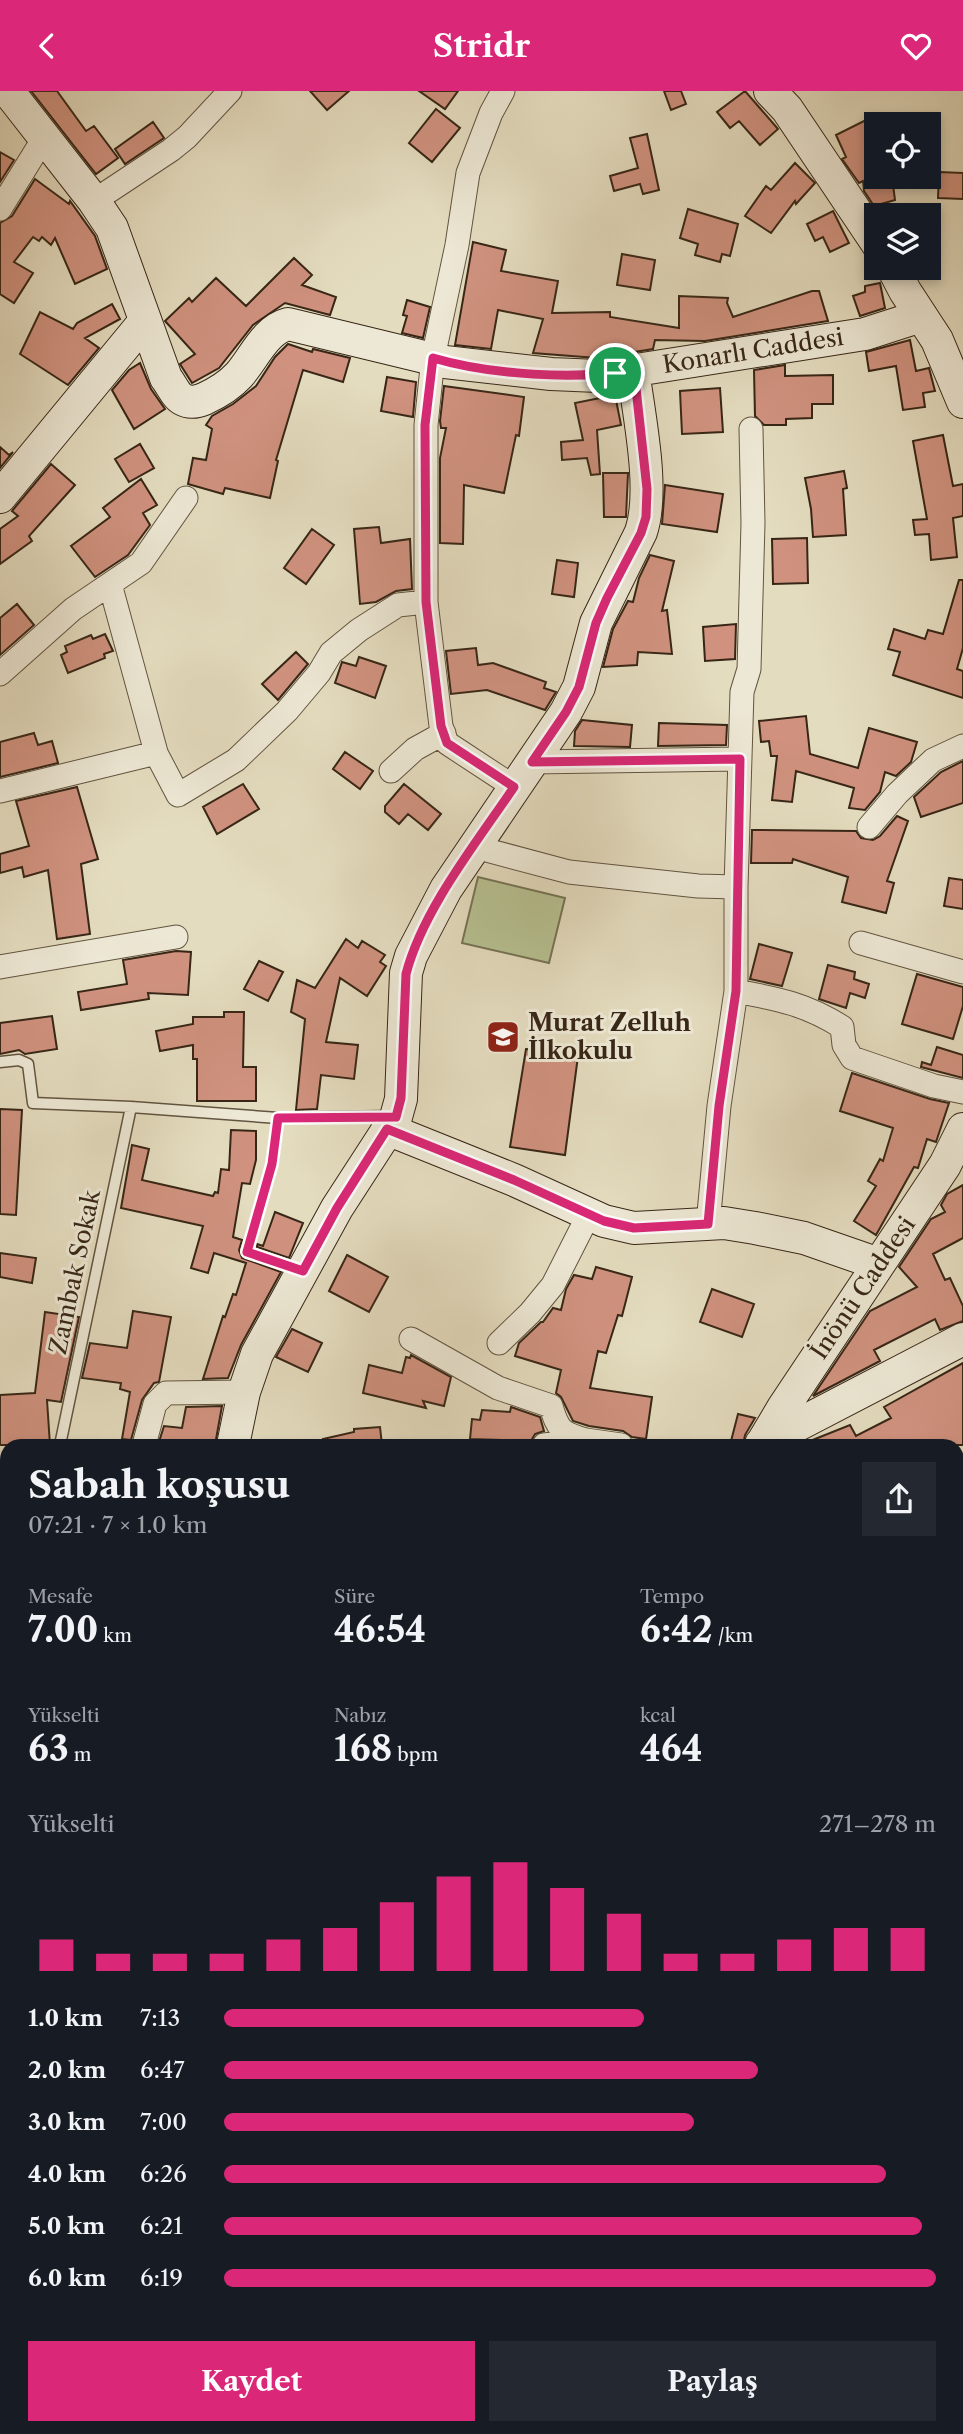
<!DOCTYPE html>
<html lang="tr">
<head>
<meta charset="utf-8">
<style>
  body { margin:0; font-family:"Libre Caslon Text",serif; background:#242831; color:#f1f3f6; height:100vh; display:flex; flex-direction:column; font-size:26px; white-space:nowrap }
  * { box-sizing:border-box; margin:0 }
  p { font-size:23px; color:#9ea1a6 }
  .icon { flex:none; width:38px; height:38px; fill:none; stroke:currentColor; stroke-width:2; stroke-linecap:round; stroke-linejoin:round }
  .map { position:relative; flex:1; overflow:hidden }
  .panel { position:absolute; left:0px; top:1348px; width:964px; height:996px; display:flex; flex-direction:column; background:#171b24; border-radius:21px 21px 0 0; box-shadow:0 4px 10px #0003 }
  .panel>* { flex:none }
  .buttons { position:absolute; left:864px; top:21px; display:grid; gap:14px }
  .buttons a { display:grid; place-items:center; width:77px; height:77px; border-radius:0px; background:#171b24; box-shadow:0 4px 10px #0003; font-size:35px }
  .pin { position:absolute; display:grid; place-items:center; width:60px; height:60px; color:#fff; margin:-30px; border:4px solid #fff; border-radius:50%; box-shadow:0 2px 7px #0007 }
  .round { display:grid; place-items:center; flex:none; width:74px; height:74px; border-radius:0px; background:#242831 }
  .overview { display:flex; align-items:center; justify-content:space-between; height:119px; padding:0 28px }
  h1 { font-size:38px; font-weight:800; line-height:52px }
  .metrics { display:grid; grid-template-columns:repeat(3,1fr); gap:10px; height:119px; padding:7px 28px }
  .metrics div { display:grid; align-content:center }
  .metrics b { font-size:35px; font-weight:800 }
  .metrics small { font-size:19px; font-weight:400 }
  .metrics p { font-size:19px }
  .chart { height:196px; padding:14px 28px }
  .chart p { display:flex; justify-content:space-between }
  .chart svg { width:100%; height:126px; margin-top:7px; stroke:#db2777; stroke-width:6 }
  .action { display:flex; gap:14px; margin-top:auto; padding:14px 28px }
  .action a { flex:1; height:80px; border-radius:0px; background:#db2777; color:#fff; font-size:28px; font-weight:800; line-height:80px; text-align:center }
  .action a+a { background:#242831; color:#f1f3f6 }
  ul { padding:0 28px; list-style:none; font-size:23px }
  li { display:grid; grid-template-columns:112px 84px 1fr; align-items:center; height:52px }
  li i { height:18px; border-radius:9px; background:#db2777 }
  header { display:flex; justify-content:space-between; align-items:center; height:91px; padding:0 28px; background:#db2777; color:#fff; font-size:32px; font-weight:800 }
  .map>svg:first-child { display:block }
  .green { fill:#b6c091; stroke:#767354; stroke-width:2 }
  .building { fill:#d0927f; stroke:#372616; stroke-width:2 }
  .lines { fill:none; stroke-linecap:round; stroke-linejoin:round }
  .lane-casing { stroke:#625440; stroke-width:13 }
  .street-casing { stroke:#625440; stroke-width:25 }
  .secondary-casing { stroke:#372616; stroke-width:34 }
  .lane { stroke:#ede8d5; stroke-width:10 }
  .street { stroke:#ede8d5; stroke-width:23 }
  .secondary { stroke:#ede8d5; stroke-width:32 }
  .route-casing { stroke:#fff; stroke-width:14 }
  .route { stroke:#db2777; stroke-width:9 }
  .labels { text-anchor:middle; stroke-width:6; stroke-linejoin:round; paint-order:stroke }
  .street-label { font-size:24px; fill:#372616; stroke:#ede8d5 }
  .poi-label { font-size:24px; font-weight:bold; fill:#372616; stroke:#ede8d5; text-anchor:start }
</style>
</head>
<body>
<header><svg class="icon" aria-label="back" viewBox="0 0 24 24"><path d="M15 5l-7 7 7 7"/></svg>Stridr<svg class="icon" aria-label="heart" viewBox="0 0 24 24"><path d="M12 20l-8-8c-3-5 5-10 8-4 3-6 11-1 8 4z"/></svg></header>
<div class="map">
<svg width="963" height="2343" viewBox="0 0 963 2343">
  <rect width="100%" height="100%" fill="#e4dcbf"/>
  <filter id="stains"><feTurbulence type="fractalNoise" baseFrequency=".00286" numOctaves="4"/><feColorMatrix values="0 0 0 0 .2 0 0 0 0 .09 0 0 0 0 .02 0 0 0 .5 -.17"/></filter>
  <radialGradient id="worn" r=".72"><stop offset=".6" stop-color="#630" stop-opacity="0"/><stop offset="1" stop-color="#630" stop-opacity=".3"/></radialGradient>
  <path class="green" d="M478,786L565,807L549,872L462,852Z
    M0,1507H7V2336H763L764,2343H0Z"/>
  <path class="building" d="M31,0H57L86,40L94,35L118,67L96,83Z
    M310,0H349L327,19Z
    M419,0H458L445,18Z
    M664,0H681L686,13L671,19Z
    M745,0L778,38L760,54L739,30L730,37L717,21Z
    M436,18L460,37L432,71L409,52Z
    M877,28V49L867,50L877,70V83L872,86H892L895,109L874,115L864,100L863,90L859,92L842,68L846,66L836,44L864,30Z
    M153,31L164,47L125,73L115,58Z
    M647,43L659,99L643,103L640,93L614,100L610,85L638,77L630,47Z
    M0,61L14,69L0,91Z
    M795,72L815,92L796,113L795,110L771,142L745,125L766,95L771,99Z
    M939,81L963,82V108L938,107Z
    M35,88L69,113L70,110L95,145L107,178L75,193L55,147L51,154L42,146L39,150L33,146L14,171L33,182L14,212L0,203V132L12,125Z
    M688,118L738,133L730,165L722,163L720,171L695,164L698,153L680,147Z
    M833,120L849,152L830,161L823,146L815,150L807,133Z
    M473,151L506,159L501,180L558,190L552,222L610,221V226L679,237V205L728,207L727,212L733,226L812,200H819L828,230L705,250L655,249L653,258L597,267L533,262L543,228L498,219L491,258L455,254Z
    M622,163L655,169L650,199L617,194Z
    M294,167L312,184L302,194L336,206L330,224L285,212L253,234L219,277L192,292L180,273L195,263L165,230L189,207L192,211L216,187L246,215Z
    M880,192L885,217L860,225L853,205L865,201V195Z
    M407,209L430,216L423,247L402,242L407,225L403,224Z
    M112,213L120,228L85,247L99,257L68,294L20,263L40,221L73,238L77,232Z
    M910,249L916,280L929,277L935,300L923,302L925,316L903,319L896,275L869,280L866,261Z
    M288,253L312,261L313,258L350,267L343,291L303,279L276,369L278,370L270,407L225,397L223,403L188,393L193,367L206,369L212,338L206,334L212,325L233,313L256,295L275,266Z
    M140,272L151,298L165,318L134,338L112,299L129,279Z
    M785,274V285L833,284V313H812V327L786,328V334H764L755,325L754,279Z
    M387,286L416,291L413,326L381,320Z
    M444,295L524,306L519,345L516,344L504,402L464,394L463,453L440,452V367L446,337H441L440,330Z
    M720,297L723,341L682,343L680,300Z
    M615,304L621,334L597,339L600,383L591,384L587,367L562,369L561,351L583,349L575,312Z
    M943,344L953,395L963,393V425L953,427L957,466L931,469L929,443L915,444L913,429L927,428L913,350Z
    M140,353L154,377L129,391L115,368Z
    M0,356L9,364L13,361L0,377Z
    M51,373L75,394L29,445L32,450L0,473V438L18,425L12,420Z
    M844,380L847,397L843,398L846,444L813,446L811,418L805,387Z
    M603,382H628L626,426H604Z
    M141,388L157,414L143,422L150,434L128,464L95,486L71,455L110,426L103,417Z
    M665,394L723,403L717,441L662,433Z
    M379,436L381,452L410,448L412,498L396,500L376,511L360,513L354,438Z
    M312,438L334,454L306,493L284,477Z
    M807,447L808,492L773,493L772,448Z
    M650,464L674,470L662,520L667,519L672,563L638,561L637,574L603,576L613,538L628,510L633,511L639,487Z
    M557,469L578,472L574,506L552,503Z
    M959,489H963V557L957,578L963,580V607L893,584L900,561L888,558L894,538L925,548L928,539L943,543Z
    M17,513L34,534L0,564V527Z
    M736,533L735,568L705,570L703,536Z
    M105,543L113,560L104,563L105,567L68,582L61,564L67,561L65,555L91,544L93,548Z
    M476,557L478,574L493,572L546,591L544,597L556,601L545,619L487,599L451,603L446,560Z
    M296,561L308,573L278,609L262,593Z
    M359,566L386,575L375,607L335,592L342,571L356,575Z
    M806,625L810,663L858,677L869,637L917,651L911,671L896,685L885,681L880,701L865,719L849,717L854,697L796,680L792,711L772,709L777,665H771L769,650L761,651L759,630Z
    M582,629L632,634L630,656L574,655L575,640Z
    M659,632L727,634L726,654L658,655Z
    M34,642L38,654L52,650L58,672L0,686V651Z
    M345,661L373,680L360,698L333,678Z
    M963,670V712L921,726L914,706L941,681Z
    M243,693L259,718L217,743L203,716Z
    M404,693L441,723L428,739L408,723L399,733L385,721V715Z
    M77,696L98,768L81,773L90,843L57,848L48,779L24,786L22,776L0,782V763L29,755L16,710Z
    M897,725L908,730L887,790L894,792L886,822L842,811L848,786L793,768L792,772H751L752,739L856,740L861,747L873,749L880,745Z
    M949,787L963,789V818L944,815Z
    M346,848L358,857L362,850L385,864L380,871L386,875L367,905L340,887L326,951L358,954L354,988L321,984L317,1018L296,1019L305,928L291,921L297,889L315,897Z
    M759,853L792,862L782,895L750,888Z
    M176,860L191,861L188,904L148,902L149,908L81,919L78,901L127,893L123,869Z
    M259,870L283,881L268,910L244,898Z
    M828,874L855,881L854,888L869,893L865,907L850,902L846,917L819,908Z
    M917,883L963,896V915L953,948L902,933Z
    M224,921H244L243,976H256V1010H197V968H193V954L160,960L156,940L193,933V926H224Z
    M52,925L57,958L25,963L19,959L0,963V932Z
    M937,956L963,964V987L921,976L922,971L931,974Z
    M526,958L578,965L565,1064L510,1056Z
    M852,982L930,1008L949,1012L936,1051L927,1048L918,1077L914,1076L876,1144L854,1130L876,1095L868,1090L880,1068L883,1070L893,1037L840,1020Z
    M0,1018L22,1019L16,1124L0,1123Z
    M231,1039L256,1040V1069L250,1093L242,1092L233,1146L242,1149L239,1159L242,1167L281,1181L241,1254L228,1287L203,1288L223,1225L225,1226L233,1203L236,1204L246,1172L214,1162L208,1182L191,1177L203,1135L121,1117L132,1054L149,1058L142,1089L213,1105L215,1101L218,1102L221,1078L229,1079Z
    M963,1094V1147L933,1163L945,1189L950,1187L963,1215V1230L940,1239L935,1228L874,1259L880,1270L813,1305L870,1220L917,1196L899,1176L931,1128L945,1121L941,1114L947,1103Z
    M275,1121L303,1132L289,1167L257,1156V1153L263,1155Z
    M0,1162L36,1167L32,1192L0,1186Z
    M347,1164L388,1186L369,1221L329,1200Z
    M596,1176L632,1186L622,1225L618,1224L606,1262L598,1260L590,1297L652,1306L646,1348L632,1346L623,1340L589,1335L573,1330L561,1306L556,1302L561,1279L515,1265L519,1252L541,1231H543L553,1217L561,1219L566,1198L574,1184L592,1188Z
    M712,1198L754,1213L742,1246L700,1231Z
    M133,1220L171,1226L159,1291L154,1292L142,1309L131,1349L122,1348L130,1301L120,1298L121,1292L82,1287L90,1252L127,1257Z
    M45,1221L79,1226L61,1311L47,1309L50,1354H0V1304L35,1302Z
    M292,1238L322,1252L308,1281L276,1266Z
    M411,1264L451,1286L444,1315L423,1310L426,1317L363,1302L369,1274L402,1282L406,1266L410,1267Z
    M963,1272V1354H800L850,1334L856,1345L891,1327L884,1316Z
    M222,1315L215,1354H158L164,1335L182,1337L186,1316Z
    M511,1316L540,1326L544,1340L535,1343L531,1350L470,1348L472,1328L480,1329L482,1319L510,1321Z
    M738,1323L755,1327L745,1344L743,1354H730Z
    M380,1336L382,1354H324L323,1348L354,1341V1338Z"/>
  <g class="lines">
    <defs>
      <path id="lane" d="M0,971L19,969L28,973L33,1012L131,1016L278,1027L392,1025
        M278,1027L272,1073L247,1161L300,1179
        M60,1354L131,1016
        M0,1412L7,1411
        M0,1864L7,1863
        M0,2291L7,2290
        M260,2336L261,2343
        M477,2336V2343
        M638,2336V2343"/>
      <path id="street" d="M503,0L491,22L468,82L457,154L433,267L426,334V511L441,635L447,652L514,696
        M94,110L171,59L187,46L230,0
        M0,118L44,47
        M110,493L157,665
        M0,583L73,518L141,472L186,407
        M532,671L740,668
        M391,680L415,658L444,642
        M0,700L156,662L178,704L236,669L287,620L319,582L331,562L359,539L398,514L426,511
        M869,736L897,703L933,669L963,655
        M475,756L569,781L698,795L736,796
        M861,852L963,881
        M0,876L176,846
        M736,900C778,908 806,913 842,936L844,954L852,967L934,995L963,1001
        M708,1133L719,1015L736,900V796L742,601L749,578L753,432L751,338
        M411,1248L498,1297L551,1315C558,1339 561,1342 586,1349
        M499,1252L530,1222L553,1194L589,1123
        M144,1354L155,1313L166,1302L244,1301
        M544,1354L586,1349L621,1354
        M957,1636L963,1633
        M0,1664L7,1663
        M0,2061L7,2060
        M957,2070H963
        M784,2336L785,2343"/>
      <path id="secondary" d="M8,0L94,110L112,137L166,287C171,293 176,305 182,308C189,312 197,311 204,308C217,302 229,295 239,284C254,267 265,239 288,233L445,271L551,283L598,285L865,243L921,225
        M770,0L787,18L877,152
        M893,177L905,200L937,249L963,311
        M0,406L145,230
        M387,1038L514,1089L604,1130L634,1137L724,1132L755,1137L804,1147L879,1173
        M761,1353L963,1248
        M233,1354L244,1301L257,1263L337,1117L396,1026L401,1008L406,882L411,865L446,798L566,621L579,596L596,532L641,441C655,399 639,325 633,279
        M761,1354L783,1317L945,1074L963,1038
        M957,1401L963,1400
        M957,1426L963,1425
        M0,1488H7"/>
    </defs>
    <use href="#lane" class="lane-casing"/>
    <use href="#street" class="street-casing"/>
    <use href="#secondary" class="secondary-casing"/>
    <use href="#lane" class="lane"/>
    <use href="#street" class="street"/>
    <use href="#secondary" class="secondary"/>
  </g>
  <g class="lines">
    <defs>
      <path id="route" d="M433,267C491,284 575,289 634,279L647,398L646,426L641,442L607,507L596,532L579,596L566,621L532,671L740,668L736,900L719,1015L708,1133L634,1137L604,1130L514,1089L387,1038L337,1117L303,1180L247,1161L272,1073L278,1027L396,1026L401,1007L406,883C423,818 477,751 514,696L447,652L441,635L426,511L425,334Z"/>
    </defs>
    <use href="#route" class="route-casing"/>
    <use href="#route" class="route"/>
  </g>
  <defs>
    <symbol id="school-square" viewBox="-11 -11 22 22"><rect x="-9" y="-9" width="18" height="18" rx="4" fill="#8f2418" stroke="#ede8d5"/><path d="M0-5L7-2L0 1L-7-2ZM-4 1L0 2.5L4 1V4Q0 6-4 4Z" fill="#fff"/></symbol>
  </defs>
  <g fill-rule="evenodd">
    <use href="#school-square" x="484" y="927" width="38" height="38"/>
  </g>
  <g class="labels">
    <g class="street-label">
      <text transform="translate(753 260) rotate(-9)" y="8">Konarlı Caddesi</text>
      <text transform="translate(75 1181) rotate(-78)" y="8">Zambak Sokak</text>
      <text transform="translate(863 1197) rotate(-56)" y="8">İnönü Caddesi</text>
    </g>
    <g class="poi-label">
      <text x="528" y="940">Murat Zelluh<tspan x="528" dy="28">İlkokulu</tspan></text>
    </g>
  </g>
  <rect width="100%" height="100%" filter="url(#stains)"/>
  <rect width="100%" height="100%" fill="url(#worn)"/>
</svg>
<div class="buttons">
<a><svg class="icon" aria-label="locate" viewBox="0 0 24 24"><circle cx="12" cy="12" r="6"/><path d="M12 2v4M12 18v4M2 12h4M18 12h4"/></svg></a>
<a><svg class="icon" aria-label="layers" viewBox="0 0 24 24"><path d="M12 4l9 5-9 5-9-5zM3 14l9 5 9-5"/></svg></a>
</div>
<div class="pin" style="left:615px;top:282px;background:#1e9e55"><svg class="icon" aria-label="arrive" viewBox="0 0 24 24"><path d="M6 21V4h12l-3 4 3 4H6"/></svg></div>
<section class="panel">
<div class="overview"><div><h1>Sabah koşusu</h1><p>07:21 · 7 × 1.0 km</p></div><a class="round"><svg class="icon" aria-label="share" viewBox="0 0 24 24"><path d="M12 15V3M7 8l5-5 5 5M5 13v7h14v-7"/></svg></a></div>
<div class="metrics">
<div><p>Mesafe</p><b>7.00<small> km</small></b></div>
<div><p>Süre</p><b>46:54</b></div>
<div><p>Tempo</p><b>6:42<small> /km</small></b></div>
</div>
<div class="metrics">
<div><p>Yükselti</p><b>63<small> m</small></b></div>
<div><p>Nabız</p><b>168<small> bpm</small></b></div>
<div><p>kcal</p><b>464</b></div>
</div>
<div class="chart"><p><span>Yükselti</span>271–278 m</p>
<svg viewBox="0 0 160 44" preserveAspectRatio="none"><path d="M5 44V33M15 44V38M25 44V38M35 44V38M45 44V33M55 44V29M65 44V20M75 44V11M85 44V6M95 44V15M105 44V24M115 44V38M125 44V38M135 44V33M145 44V29M155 44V29"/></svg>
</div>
<ul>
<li><b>1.0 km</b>7:13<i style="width:59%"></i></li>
<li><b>2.0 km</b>6:47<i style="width:75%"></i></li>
<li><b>3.0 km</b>7:00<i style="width:66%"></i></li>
<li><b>4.0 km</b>6:26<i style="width:93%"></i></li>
<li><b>5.0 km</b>6:21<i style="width:98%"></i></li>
<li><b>6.0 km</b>6:19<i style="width:100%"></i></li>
</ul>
<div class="action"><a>Kaydet</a><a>Paylaş</a></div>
</section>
</div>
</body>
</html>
